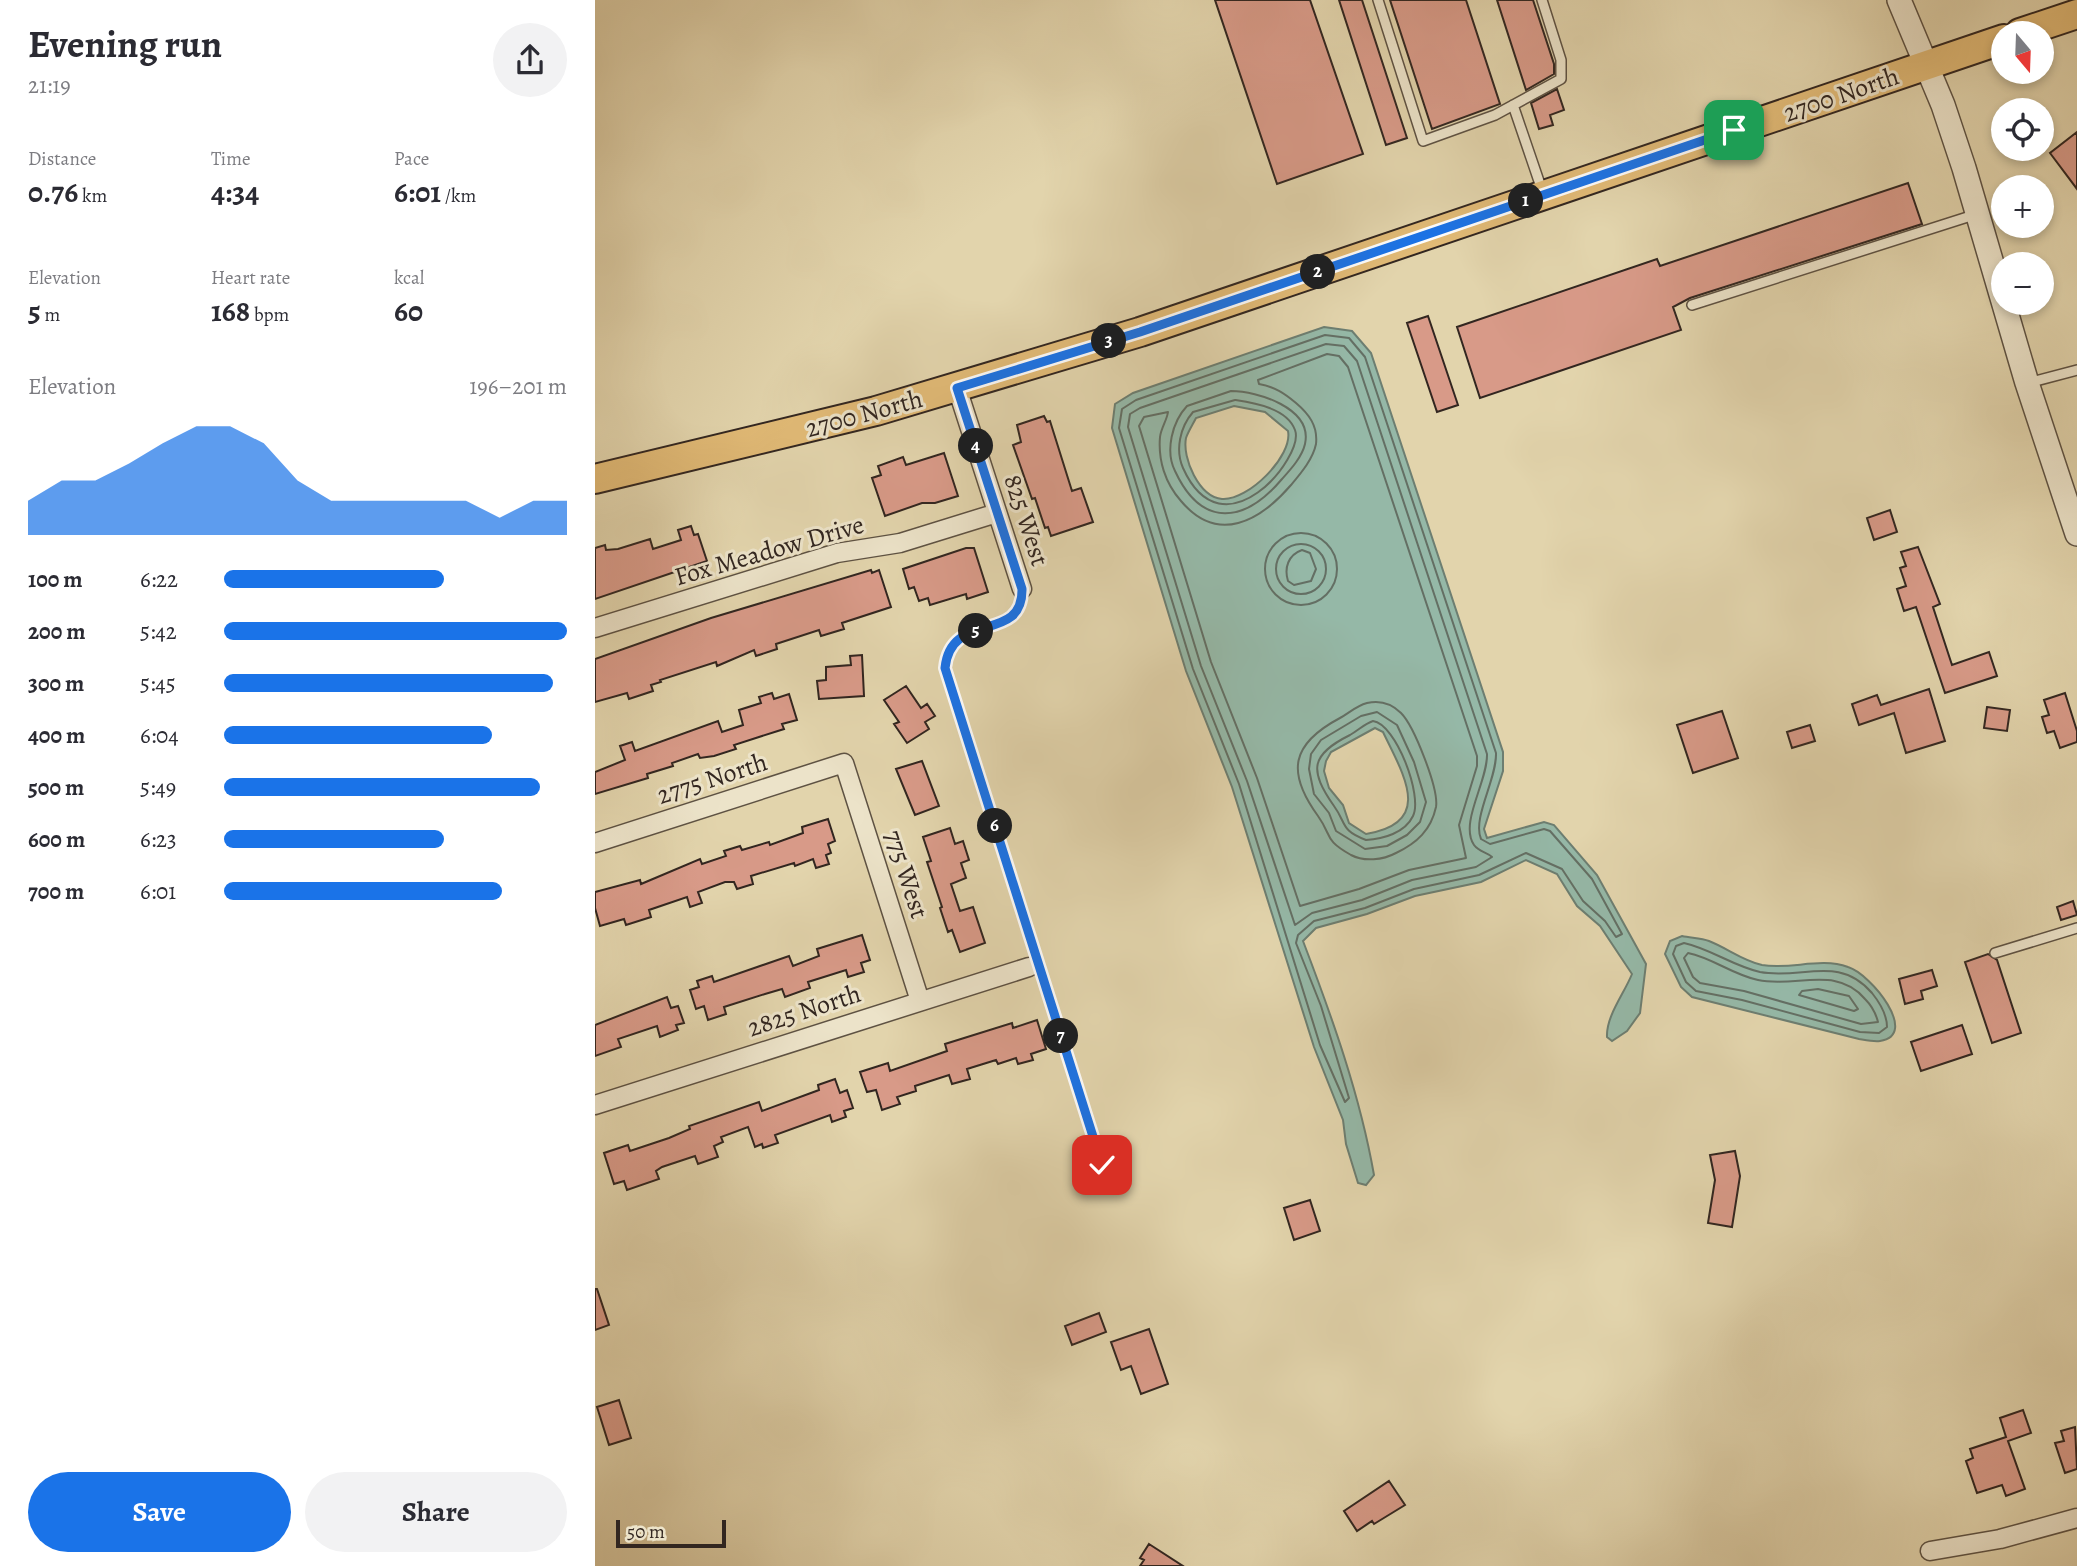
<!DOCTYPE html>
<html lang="en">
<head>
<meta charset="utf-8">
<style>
  body { margin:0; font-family:Alegreya,serif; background:#f2f2f3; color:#2b2b33; height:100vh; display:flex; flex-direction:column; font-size:26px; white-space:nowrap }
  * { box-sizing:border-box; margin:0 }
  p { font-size:23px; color:#7c7c81 }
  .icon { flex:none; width:38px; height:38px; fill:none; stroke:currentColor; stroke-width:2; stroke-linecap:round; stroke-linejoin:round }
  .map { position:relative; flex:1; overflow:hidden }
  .drawer { display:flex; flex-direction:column; background:#fff; width:595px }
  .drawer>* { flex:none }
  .needle { width:46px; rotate:161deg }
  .tools { position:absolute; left:1396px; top:21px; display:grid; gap:14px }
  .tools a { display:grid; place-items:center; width:63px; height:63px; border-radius:50%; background:#fff; box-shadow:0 4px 10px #0003; font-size:35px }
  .scale { position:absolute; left:21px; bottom:18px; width:110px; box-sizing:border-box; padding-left:7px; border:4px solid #322620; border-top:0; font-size:19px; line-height:24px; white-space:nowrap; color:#322620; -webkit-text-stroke:5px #ece3c9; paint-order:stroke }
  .pin { position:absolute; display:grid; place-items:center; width:60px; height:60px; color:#fff; margin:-30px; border-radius:14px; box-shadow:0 4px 10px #0006 }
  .km { position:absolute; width:35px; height:35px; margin:-18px; border-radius:50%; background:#222; color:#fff; font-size:19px; line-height:35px; text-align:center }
  .round { display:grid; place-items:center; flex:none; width:74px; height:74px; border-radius:37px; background:#f2f2f3 }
  .head { display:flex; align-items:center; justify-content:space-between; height:119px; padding:0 28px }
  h1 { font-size:38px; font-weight:700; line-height:52px }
  .metrics { display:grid; grid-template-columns:repeat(3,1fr); gap:10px; height:119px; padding:7px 28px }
  .metrics div { display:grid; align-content:center }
  .metrics b { font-size:30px; font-weight:700 }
  .metrics small { font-size:19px; font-weight:400 }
  .metrics p { font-size:19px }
  .chart { height:196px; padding:14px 28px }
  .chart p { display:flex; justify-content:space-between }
  .chart svg { width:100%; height:126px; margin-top:7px; fill:#1a73e8; opacity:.7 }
  .primary-button { display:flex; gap:14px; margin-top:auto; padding:14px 28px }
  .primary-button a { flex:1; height:80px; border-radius:42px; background:#1a73e8; color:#fff; font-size:28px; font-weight:700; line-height:80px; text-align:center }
  .primary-button a+a { background:#f2f2f3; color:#2b2b33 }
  ul { padding:0 28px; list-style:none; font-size:23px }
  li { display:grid; grid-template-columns:112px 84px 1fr; align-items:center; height:52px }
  li i { height:18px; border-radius:9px; background:#1a73e8 }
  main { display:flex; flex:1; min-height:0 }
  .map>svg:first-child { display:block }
  .water { fill:#95b8a7; stroke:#6d7e71; stroke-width:2; fill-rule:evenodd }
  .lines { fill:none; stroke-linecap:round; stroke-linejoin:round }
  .shore { stroke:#646f64; stroke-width:2 }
  .building { fill:#d89a88; stroke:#322620; stroke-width:2 }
  .service-casing { stroke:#5e5243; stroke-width:12 }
  .minor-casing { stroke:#5e5243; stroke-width:21 }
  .tertiary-casing { stroke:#5e5243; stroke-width:26 }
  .primary-casing { stroke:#322620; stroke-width:32 }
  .path { stroke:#322620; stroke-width:2.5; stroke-dasharray:2 3.5; stroke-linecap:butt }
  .service { stroke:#ece3c9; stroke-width:9 }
  .minor { stroke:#ece3c9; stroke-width:18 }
  .tertiary { stroke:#ece3c9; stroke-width:23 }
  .primary { stroke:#e1ba76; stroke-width:28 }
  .route-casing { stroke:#fff; stroke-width:14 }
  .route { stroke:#1a73e8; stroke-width:9 }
  .labels { text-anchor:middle; stroke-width:6; stroke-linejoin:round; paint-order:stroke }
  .street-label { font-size:26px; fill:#322620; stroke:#ece3c9 }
</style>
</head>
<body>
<main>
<section class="drawer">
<div class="head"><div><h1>Evening run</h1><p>21:19</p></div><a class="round"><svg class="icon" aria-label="share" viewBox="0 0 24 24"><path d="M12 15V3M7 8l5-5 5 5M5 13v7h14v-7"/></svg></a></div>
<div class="metrics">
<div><p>Distance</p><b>0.76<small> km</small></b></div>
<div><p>Time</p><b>4:34</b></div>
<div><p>Pace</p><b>6:01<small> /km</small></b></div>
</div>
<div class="metrics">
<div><p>Elevation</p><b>5<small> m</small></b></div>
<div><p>Heart rate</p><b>168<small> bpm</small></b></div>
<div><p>kcal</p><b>60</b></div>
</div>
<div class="chart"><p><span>Elevation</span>196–201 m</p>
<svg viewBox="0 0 160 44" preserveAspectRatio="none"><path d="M0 44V32L10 25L20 25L30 19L40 12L50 6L60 6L70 12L80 25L90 32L100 32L110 32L120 32L130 32L140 38L150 32L160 32V44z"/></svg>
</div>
<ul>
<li><b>100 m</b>6:22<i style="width:64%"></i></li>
<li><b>200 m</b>5:42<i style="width:100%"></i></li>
<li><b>300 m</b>5:45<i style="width:96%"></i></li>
<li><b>400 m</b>6:04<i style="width:78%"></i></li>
<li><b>500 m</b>5:49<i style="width:92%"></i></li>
<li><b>600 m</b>6:23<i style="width:64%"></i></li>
<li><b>700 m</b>6:01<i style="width:81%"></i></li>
</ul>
<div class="primary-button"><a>Save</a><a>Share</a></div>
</section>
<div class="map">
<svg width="1482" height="1566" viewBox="0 0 1482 1566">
  <rect width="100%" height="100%" fill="#e2d4ac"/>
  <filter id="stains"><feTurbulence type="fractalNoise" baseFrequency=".00286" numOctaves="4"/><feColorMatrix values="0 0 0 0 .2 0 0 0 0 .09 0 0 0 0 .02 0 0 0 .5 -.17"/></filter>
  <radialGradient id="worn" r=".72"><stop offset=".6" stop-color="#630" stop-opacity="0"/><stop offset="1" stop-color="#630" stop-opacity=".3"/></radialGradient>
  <path class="water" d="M729,327L757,331L776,353L908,752V771L889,829L892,838L949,822L959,825L1002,875L1051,964L1045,1013L1032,1031L1017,1041L1012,1037C1011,1016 1029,994 1037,974L1005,926L982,906L962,874L931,860L886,882L820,896L772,914L721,928L708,941C737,1017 765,1095 779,1175L771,1185L763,1183L751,1144L748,1120L719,1047L637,787L591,671L517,428L520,404L538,393ZM639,406L670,412L693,431C698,456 653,501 627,499C604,497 587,458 591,438C593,432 598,424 601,418ZM780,728L788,732C808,774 840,823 771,834L754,823L748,805L734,788L729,771L731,761L736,752Z
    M1087,936C1096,938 1106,938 1114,941C1132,948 1148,961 1167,965C1196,970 1225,957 1253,967C1276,974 1325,1035 1285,1041C1279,1042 1270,1040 1264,1039L1097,997L1086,987L1070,954L1075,941Z"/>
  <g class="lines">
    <path class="shore" d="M730,335L754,338L770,357L901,753C902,779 877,818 886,839L895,844L949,829L955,831L997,879L1027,934L1021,937L1010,921L988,901L967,869L931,853L884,875L819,889L770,908L719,921L703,935L701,943L726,1006L754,1098L750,1102L725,1045L644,784L598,669L524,428L527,409L541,400Z
      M731,344L749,346L762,361L892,754C893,781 864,823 879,845C884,852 892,852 897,857L881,867L817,880L767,900L717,913L700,925L652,781L606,666L533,427L535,414L545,408Z
      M732,354L744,356L753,367L882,756V766L864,825L871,858L814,870L764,889L705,906L662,778L616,662L544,426L549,417L573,412C572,420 566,428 565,437C563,460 570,483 586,501C623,545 665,521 696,485C706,473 718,459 721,444C723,426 714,414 701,403C689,393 680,387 664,384L663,380Z
      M636,391C662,391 718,408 710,444C707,457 696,469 687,479C650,523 607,529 580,471C570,451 577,422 592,406Z
      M640,400C659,403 692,408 700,430C710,457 628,557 588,468C580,450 585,427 598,412Z
      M670 569a36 36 0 1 1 72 0a36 36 0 1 1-72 0Z
      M681 569a25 25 0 1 1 50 0a25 25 0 1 1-50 0Z
      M707,550L715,553L721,569L716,581L699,585L693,581C689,568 693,555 707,550Z
      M772,703C785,700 797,704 806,713C819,726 844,789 841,807C836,830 822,843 801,853C788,860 769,862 756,855C728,839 738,837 723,816C691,772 696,744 745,718C754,713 761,706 772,703Z
      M782,712L802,725L819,762L831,802L825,822L812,835L792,846L770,849L741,831L734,813L719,794L714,769L716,754L726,740L766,716Z
      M778,721C801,724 828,796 818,816C810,833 788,839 771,840C745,830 752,824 739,806C714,770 715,755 755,735C764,730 769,724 778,721Z
      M1089,943C1116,949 1138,966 1165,972C1207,980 1244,954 1277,993C1285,1003 1292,1014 1292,1027L1284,1033L1265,1032L1147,1000L1101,991L1091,982L1078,954L1081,946Z
      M1093,953C1118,958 1138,975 1163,980C1201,988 1242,965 1270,999C1276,1005 1281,1014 1283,1022L1266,1024L1149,991L1105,983L1098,977L1089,958Z
      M1223,989L1254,996L1263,1009L1259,1011L1204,995L1207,991Z"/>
  </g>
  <path class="building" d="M620,0H715L768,154L682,184Z
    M744,0H767L812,138L791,145Z
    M795,0H871L905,104L837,129Z
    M902,0H938L959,64V74L931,90Z
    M962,89L969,110L955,115L958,125L944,129L936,103Z
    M1482,132V189L1455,153Z
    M1313,183L1327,224L1095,298L1078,307L1086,330L885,398L862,327L1062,259L1065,266Z
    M833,316L863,405L842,412L812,323Z
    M449,416L452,422L455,421L477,491L486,488L498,522L456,536L453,527L450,528L440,498L437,499L418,445L426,442L422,425Z
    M349,453L363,496L340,503H327L290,516L277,478L286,475L283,466L308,457L311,465Z
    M1295,510L1302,532L1279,540L1272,518Z
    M96,526L99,535L103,534L112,561L0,599V548L10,545L11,550L23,549L55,539L58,549L86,540L83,530Z
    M1323,547L1345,604L1338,607L1357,665L1394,652L1402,676L1350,693L1321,607L1309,611L1302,589L1311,586L1305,568L1311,566L1306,552Z
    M371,548H379L393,592L372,599L371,594L335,605L333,598L324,601L319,587L314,589L308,569Z
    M276,570L277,573L284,570L296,607L247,623L249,629L226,636L224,630L181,644L182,649L161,656L159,650L122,666L121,662L65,680L66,682L56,685L58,691L34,699L32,693L0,702V659L116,618Z
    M267,655L269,696L224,699L222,681L231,680V667L256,665L255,656Z
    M311,686L326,708L332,704L340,716L330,722L334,729L312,743L299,724L304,722L289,700Z
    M1334,689L1350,741L1311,753L1299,713L1264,725L1257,704L1282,695L1286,705Z
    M177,693L179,699L194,694L202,720L187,724L189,729L139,745L141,749L119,756L105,758L103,754L77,763L78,766L52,774L53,778L0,794V772L30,760L25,746L37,742L40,751L123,721L127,732L148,725L144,710L166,703L164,697Z
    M1470,693L1482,731V742L1465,748L1459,731L1452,733L1447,717L1454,715L1449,700Z
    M1392,707L1415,710L1412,731L1389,728Z
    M1127,711L1143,758L1098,773L1082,725Z
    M1215,725L1220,741L1197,748L1192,732Z
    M327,761L344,806L320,815L301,769Z
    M233,819L240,841L233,844L236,853L231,855L234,864L221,868L218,859L200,866L199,863L156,876L158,884L142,889L139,882H130L103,892L107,903L95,907L92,897L54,910L56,917L31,925L29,919L5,926L0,908V892L45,880L46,884L105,859L107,864L131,856L129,851L145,846L147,850L174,842L175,845L208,833L207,827Z
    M355,828L360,844L368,841L374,860L366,863L371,878L356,884L365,911L378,907L390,943L365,952L357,930L353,932L345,908L347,907L332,862L336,861L328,837Z
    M1478,901L1482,915L1466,920L1462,907Z
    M267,935L275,960L266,963L269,972L253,977L251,970L213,982L215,988L190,997L187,989L170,994L129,1007L131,1014L113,1020L109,1006L101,1009L95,990L104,987L102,981L117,976L119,982L194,956L198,966L224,956L222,949Z
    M1393,954L1402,960L1426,1033L1397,1043L1370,962Z
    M1337,970L1342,986L1326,991L1328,999L1310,1004L1304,979Z
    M72,997L76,1008L83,1006L89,1023L81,1025L83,1030L65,1037L62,1026L23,1039L26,1047L0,1056V1025Z
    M442,1020L451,1049L436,1054L438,1060L423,1064L421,1058L403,1064L401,1060L372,1069L375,1079L357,1084L354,1075L320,1086L321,1091L302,1097L305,1104L287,1110L281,1090L272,1092L265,1072L293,1063L295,1071L352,1051L350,1044L417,1023L418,1028Z
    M1367,1025L1377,1054L1326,1071L1316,1042Z
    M240,1079L245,1093L252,1090L258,1108L249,1111L251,1117L237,1122L235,1115L180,1135L183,1143L168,1148L167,1144L160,1147L153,1127L126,1137L128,1142L119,1146L123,1157L103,1164L100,1156L67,1167L61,1171L64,1179L32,1190L29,1181L19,1184L9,1153L33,1145L35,1151L74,1138L95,1129L94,1126L164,1102L167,1111L224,1090L223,1085Z
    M1140,1151L1145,1176L1137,1227L1113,1223L1120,1180L1115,1155Z
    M715,1200L725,1231L699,1240L689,1208Z
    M0,1289H2L14,1325L0,1330Z
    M504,1313L511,1332L477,1345L470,1326Z
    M554,1329L573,1384L546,1394L536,1366L526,1370L516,1342Z
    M24,1400L36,1438L14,1445L2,1407Z
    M1428,1410L1436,1433L1413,1441L1430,1489L1411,1496L1407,1485L1382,1493L1371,1461L1378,1458L1375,1449L1411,1437L1405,1418Z
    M1480,1427L1482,1469L1470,1473L1460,1443L1469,1441L1466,1431Z
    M794,1481L810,1505L779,1524L777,1521L762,1531L749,1511Z
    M554,1544L588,1566H545L549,1560L545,1558Z"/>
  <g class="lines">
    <defs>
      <path id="service" d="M783,0L828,141L900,115L966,79V60L947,0
        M918,105L948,193
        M1097,305L1382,214
        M1433,383L1482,370
        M1400,953L1482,928"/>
      <path id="minor" d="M362,388L427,589
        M0,628L242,553L305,543L402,513
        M0,843L249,763L325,1001
        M0,1105L434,967
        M1335,1551L1405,1539L1482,1518"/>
      <path id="tertiary" d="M1304,0L1348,105L1369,168L1432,383L1482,534"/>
      <path id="primary" d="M1425,33L1482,14
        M0,479L281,411L545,332L1409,39"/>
    </defs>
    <use href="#service" class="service-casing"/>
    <use href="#minor" class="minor-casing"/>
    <use href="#tertiary" class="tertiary-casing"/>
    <use href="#primary" class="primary-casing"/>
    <path class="path" d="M426,604C404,640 355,617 350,668L439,952
      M447,975L507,1165L526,1186"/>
    <use href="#service" class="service"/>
    <use href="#minor" class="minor"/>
    <use href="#tertiary" class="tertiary"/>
    <use href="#primary" class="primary"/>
  </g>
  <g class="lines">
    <defs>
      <path id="route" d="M507,1165L350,668C356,609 428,645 427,589L362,388L545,332L1139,130"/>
    </defs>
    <use href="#route" class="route-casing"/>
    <use href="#route" class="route"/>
  </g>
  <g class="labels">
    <g class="street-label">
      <text transform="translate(1246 94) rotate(-19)" y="9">2700 North</text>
      <text transform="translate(269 413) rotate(-15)" y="9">2700 North</text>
      <text transform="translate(432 520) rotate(72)" y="9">825 West</text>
      <text transform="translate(174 550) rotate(-16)" y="9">Fox Meadow Drive</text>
      <text transform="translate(117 778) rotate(-18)" y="9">2775 North</text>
      <text transform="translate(312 874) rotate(72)" y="9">775 West</text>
      <text transform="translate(209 1010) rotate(-18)" y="9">2825 North</text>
    </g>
  </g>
  <rect width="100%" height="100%" filter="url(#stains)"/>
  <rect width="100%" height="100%" fill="url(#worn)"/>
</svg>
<div class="tools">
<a><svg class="needle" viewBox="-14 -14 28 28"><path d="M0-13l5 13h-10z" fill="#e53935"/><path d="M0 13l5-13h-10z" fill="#7c7c81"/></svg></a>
<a><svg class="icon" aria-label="locate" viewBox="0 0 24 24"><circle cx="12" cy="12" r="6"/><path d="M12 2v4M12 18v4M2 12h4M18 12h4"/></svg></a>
<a>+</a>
<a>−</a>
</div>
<div class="scale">50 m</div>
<div class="pin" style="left:1139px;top:130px;background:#1e9e55"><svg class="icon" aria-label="arrive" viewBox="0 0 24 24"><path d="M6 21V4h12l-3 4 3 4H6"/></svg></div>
<div class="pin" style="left:507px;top:1165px;background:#d93025"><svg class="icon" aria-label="check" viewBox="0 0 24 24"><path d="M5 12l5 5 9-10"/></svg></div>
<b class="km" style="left:931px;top:201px">1</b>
<b class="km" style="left:723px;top:272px">2</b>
<b class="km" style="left:514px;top:341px">3</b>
<b class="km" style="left:381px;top:446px">4</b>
<b class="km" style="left:381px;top:631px">5</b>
<b class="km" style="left:400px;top:826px">6</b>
<b class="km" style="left:466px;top:1036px">7</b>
</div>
</main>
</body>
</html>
